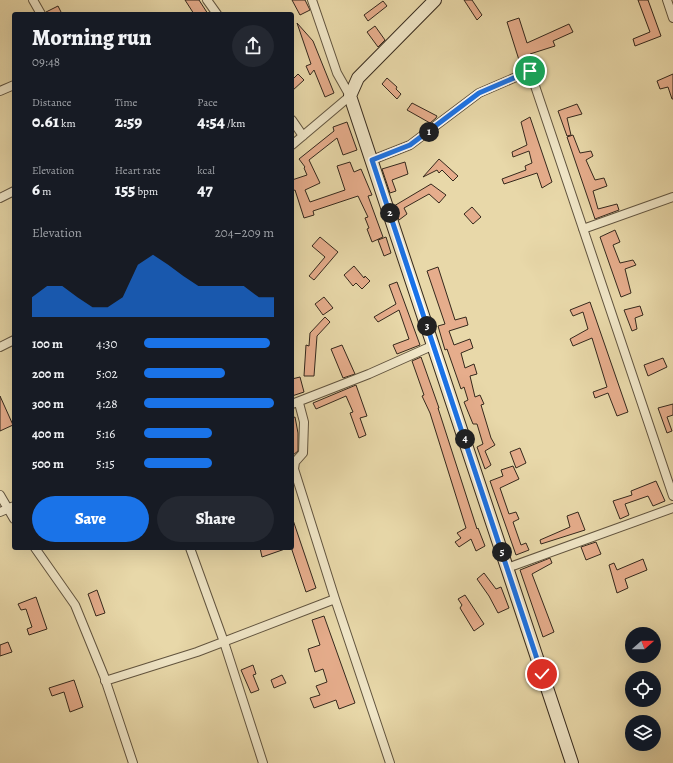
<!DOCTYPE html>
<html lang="en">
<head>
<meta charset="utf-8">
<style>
  body { margin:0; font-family:Alegreya,serif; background:#242831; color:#f1f3f6; height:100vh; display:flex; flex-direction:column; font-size:15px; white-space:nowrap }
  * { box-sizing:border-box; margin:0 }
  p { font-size:13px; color:#9ea1a6 }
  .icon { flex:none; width:22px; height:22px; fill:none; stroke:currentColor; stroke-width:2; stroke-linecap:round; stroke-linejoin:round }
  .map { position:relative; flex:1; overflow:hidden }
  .sheet { position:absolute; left:12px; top:12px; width:282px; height:538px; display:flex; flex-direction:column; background:#171b24; border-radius:4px; box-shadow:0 4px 16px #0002 }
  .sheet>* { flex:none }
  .needle { width:26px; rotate:69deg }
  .tools { position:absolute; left:625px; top:627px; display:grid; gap:8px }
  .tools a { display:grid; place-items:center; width:36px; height:36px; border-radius:50%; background:#171b24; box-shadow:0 4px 16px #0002; font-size:20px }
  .pin { position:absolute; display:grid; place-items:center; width:34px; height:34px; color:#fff; margin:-17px; border:2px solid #fff; border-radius:50%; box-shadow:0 1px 4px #0007 }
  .km { position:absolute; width:20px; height:20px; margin:-10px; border-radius:50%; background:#222; color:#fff; font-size:11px; line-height:20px; text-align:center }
  .round { display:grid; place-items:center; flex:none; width:42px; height:42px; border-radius:21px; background:#242831 }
  .head { display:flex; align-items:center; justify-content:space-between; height:68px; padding:0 20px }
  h1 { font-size:22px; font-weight:800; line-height:30px }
  .stats { display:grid; grid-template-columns:repeat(3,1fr); gap:6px; height:68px; padding:4px 20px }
  .stats div { display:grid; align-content:center }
  .stats b { font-size:17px; font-weight:800 }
  .stats small { font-size:11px; font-weight:400 }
  .stats p { font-size:11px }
  .chart { height:112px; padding:8px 20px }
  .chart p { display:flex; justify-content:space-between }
  .chart svg { width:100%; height:72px; margin-top:4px; fill:#1a73e8; opacity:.7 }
  .button { display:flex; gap:8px; margin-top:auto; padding:8px 20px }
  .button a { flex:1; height:46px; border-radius:24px; background:#1a73e8; color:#fff; font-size:16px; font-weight:800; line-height:46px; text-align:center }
  .button a+a { background:#242831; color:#f1f3f6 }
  ul { padding:0 20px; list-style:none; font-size:13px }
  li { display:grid; grid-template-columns:64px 48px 1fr; align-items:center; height:30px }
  li i { height:10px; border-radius:5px; background:#1a73e8 }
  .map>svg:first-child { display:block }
  .building { fill:#e6ad8c; stroke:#34281c }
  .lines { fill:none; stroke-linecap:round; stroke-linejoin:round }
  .street-casing { stroke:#61543f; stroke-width:10 }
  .secondary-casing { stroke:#34281c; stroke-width:14 }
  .street { stroke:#f0e6c7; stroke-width:8 }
  .secondary { stroke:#f0e6c7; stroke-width:12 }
  .route-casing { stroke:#fff; stroke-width:8 }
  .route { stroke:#1a73e8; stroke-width:5 }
</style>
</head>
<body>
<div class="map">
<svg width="673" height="763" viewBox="0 0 673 763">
  <rect width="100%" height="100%" fill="#e8d8a9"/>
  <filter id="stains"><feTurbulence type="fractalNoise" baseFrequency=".005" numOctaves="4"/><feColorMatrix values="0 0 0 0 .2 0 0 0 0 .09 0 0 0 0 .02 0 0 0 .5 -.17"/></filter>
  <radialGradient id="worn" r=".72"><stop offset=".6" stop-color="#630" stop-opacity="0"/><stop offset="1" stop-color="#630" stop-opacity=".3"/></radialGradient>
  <path class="building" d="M185,0H199L208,14H194Z
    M292,0H305L310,10L300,15Z
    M464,0H472L482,15L477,20Z
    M638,0H648L661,36L635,46L633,39L650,32Z
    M383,1L387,6L368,21L364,15Z
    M58,6L62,14H46V12Z
    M519,18L527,43L569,24L573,32L553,41L555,46L530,54L531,56L519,60L507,22Z
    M297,23L313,41L334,93L325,97L314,70L310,75L306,66L311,64Z
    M375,26L385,40L378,47L367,32Z
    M298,74L304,80L292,91V80Z
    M673,74V99H672L668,87L660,89L657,81Z
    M387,78L397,87L396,89L401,94L397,99L382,84Z
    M412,103L437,116L436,118L430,123L407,110Z
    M577,104L582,114L567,118L571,135L567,136L558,111Z
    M530,117L552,182L542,188L537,173L504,184L502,179L526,170L525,166L532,163L529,151L513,157L512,152L527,145L521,122Z
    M347,122L357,150L343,155L337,138L309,160L320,183L305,190L310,202L345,190L337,166L350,162L354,172L361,169L372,195L368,196L383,237L372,242L367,229L369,228L365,218L368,217L358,196L313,211L314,215L304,218L295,190L292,191V180L307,175L304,168L305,167L299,159L334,131L333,127Z
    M573,135L580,153L591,151L593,156L586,160L595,180L604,178L607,186L593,191L598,209L617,204L619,210L595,219L567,137Z
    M439,159L458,176L453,181L442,170L439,173L437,170L423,177Z
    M405,162L408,174L392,180L396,191L390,193L382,169Z
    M431,184L446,195L439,203L429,194L404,208L407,214L399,220L394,206Z
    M472,207L481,217L473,224L464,214Z
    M615,230L620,242L613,245L620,263L633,260L636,265L625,269L631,293L621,297L600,237Z
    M320,237L338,252L314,280L309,276L325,257L312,246Z
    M386,237L391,253L384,256L378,240Z
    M354,266L364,278L365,276L370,281L362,289L356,283L353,286L344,275Z
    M438,267L455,320L466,317L468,325L449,331L454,345L470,339L473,348L461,353L465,368L474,364L477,374L470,376L475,397L480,395L484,404L481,405L491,438L495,445L485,451L491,465L485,469L477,447L483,444L477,424H473L464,402L468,400L464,387L461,389L447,349L445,350L438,326L445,324L427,271Z
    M397,282L420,345L397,354L393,345L409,339L399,310L378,322L374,317L396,304L389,285Z
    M324,297L333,308L323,315L315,304Z
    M590,302L628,412L617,416L608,393L595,398L593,392L607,387L592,338L573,346L570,339L588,329L583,312L573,316L570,310Z
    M640,306L643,315L635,318L637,329L632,331L624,310Z
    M325,317L330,322L317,336L314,376H304L306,345L309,346L310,333Z
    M342,345L355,374L343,378L331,349Z
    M421,357L439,408H438L477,529L478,528L485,546L476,551L471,539L459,547L455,542L461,538L457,533L466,528L430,413L422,396L424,395L412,361Z
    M663,358L667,367L648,376L644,365Z
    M300,377L304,392L292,396V379Z
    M356,385L367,416L360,418L366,435L359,438L350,413L353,412L346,396L316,409L313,403Z
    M0,396L13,425L0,431Z
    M673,404V415L667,417L672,431L667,433L658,408Z
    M295,417L298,433V451L293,455L292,418Z
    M520,448L526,463L516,468L510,452Z
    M513,466L519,479L500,488L509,514L516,512L519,519L513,522L521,545L526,543L529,550L516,555L490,481L503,476L501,470Z
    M656,481L665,501L653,506L648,496L625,504L629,515L620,519L613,501L632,495L631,491Z
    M578,512L585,530L541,544L540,540L570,527L567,516Z
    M293,520L316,588L306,592L292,550V521Z
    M596,542L601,554L586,560L581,547Z
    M260,548H285V549L262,557Z
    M550,558L552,563L532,574L554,632L543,637L520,570Z
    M643,559L647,570L625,579L628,588L617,593L609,565L614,563L617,570Z
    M484,573L496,589L501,587L509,608L498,613L489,596L477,579Z
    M97,590L105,613L96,616L88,594Z
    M465,595L484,624L474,631L460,608L462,605L458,599Z
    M36,597L47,629L29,635L27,629L32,627L26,609L21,610L18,604Z
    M324,616L355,703L339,709L336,700L314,708L310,698L320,695L316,686L327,682L323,669L315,672L308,649L320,645L312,620Z
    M8,642L12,652L0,656V645Z
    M253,665L256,674L253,675L259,690L251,693L241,670Z
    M282,675L286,683L274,688L271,680Z
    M74,680L83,707L70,712L64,692L52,696L49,688Z"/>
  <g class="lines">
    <defs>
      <path id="street" d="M33,0L41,14
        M207,0L217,14
        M667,0L673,18
        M0,91L14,85
        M292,120L303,136
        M292,145L350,96L337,73L312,0
        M372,160L410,145L479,93L530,71L673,496
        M0,198L14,191
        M583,229L673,197
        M0,347L14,340
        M299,403L304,422L303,453L295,462L294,469L335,599L390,763
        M292,404L369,374L434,345
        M0,495L14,519
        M0,512L14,506
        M35,548L75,605L104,676L133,763
        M190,548L224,642L263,763
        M507,568L673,508
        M105,681L197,652L335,599"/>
      <path id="secondary" d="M435,0L358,78L350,96L572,763"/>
    </defs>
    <use href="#street" class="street-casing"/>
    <use href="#secondary" class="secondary-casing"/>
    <use href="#street" class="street"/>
    <use href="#secondary" class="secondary"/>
  </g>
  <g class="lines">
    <defs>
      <path id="route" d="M530,71L479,93L410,145L372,160L542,674"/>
    </defs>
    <use href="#route" class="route-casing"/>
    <use href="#route" class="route"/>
  </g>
  <rect width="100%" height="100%" filter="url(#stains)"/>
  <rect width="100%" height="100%" fill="url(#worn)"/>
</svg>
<div class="tools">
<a><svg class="needle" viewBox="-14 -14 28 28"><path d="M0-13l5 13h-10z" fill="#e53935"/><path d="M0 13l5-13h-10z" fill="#9ea1a6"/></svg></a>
<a><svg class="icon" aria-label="locate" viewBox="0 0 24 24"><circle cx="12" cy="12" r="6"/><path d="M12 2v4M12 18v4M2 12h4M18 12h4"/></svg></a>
<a><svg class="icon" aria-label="layers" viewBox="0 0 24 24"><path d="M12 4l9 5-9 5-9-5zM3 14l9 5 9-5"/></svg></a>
</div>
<div class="pin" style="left:530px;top:71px;background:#1e9e55"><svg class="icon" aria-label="arrive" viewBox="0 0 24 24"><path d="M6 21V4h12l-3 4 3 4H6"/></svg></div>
<div class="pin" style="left:542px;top:674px;background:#d93025"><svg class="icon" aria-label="check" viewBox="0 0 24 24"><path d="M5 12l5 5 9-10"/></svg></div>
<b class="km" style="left:429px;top:132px">1</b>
<b class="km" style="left:390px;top:213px">2</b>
<b class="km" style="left:427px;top:326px">3</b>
<b class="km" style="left:465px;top:439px">4</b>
<b class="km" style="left:502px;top:552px">5</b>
<section class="sheet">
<div class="head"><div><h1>Morning run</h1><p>09:48</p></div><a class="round"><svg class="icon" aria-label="share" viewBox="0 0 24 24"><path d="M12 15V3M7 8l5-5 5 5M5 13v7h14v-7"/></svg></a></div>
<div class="stats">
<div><p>Distance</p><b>0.61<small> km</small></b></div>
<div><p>Time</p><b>2:59</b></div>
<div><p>Pace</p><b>4:54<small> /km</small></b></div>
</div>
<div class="stats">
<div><p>Elevation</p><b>6<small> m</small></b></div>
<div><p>Heart rate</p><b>155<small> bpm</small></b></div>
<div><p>kcal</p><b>47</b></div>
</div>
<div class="chart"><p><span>Elevation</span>204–209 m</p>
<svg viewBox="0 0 160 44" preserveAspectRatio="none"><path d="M0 44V32L10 25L20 25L30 32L40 38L50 38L60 32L70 12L80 6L90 12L100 19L110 25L120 25L130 25L140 25L150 32L160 32V44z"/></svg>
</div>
<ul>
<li><b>100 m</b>4:30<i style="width:97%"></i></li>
<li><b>200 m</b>5:02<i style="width:62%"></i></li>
<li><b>300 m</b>4:28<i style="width:100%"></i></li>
<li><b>400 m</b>5:16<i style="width:52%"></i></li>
<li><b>500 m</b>5:15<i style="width:52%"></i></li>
</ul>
<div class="button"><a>Save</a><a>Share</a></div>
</section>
</div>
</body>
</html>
